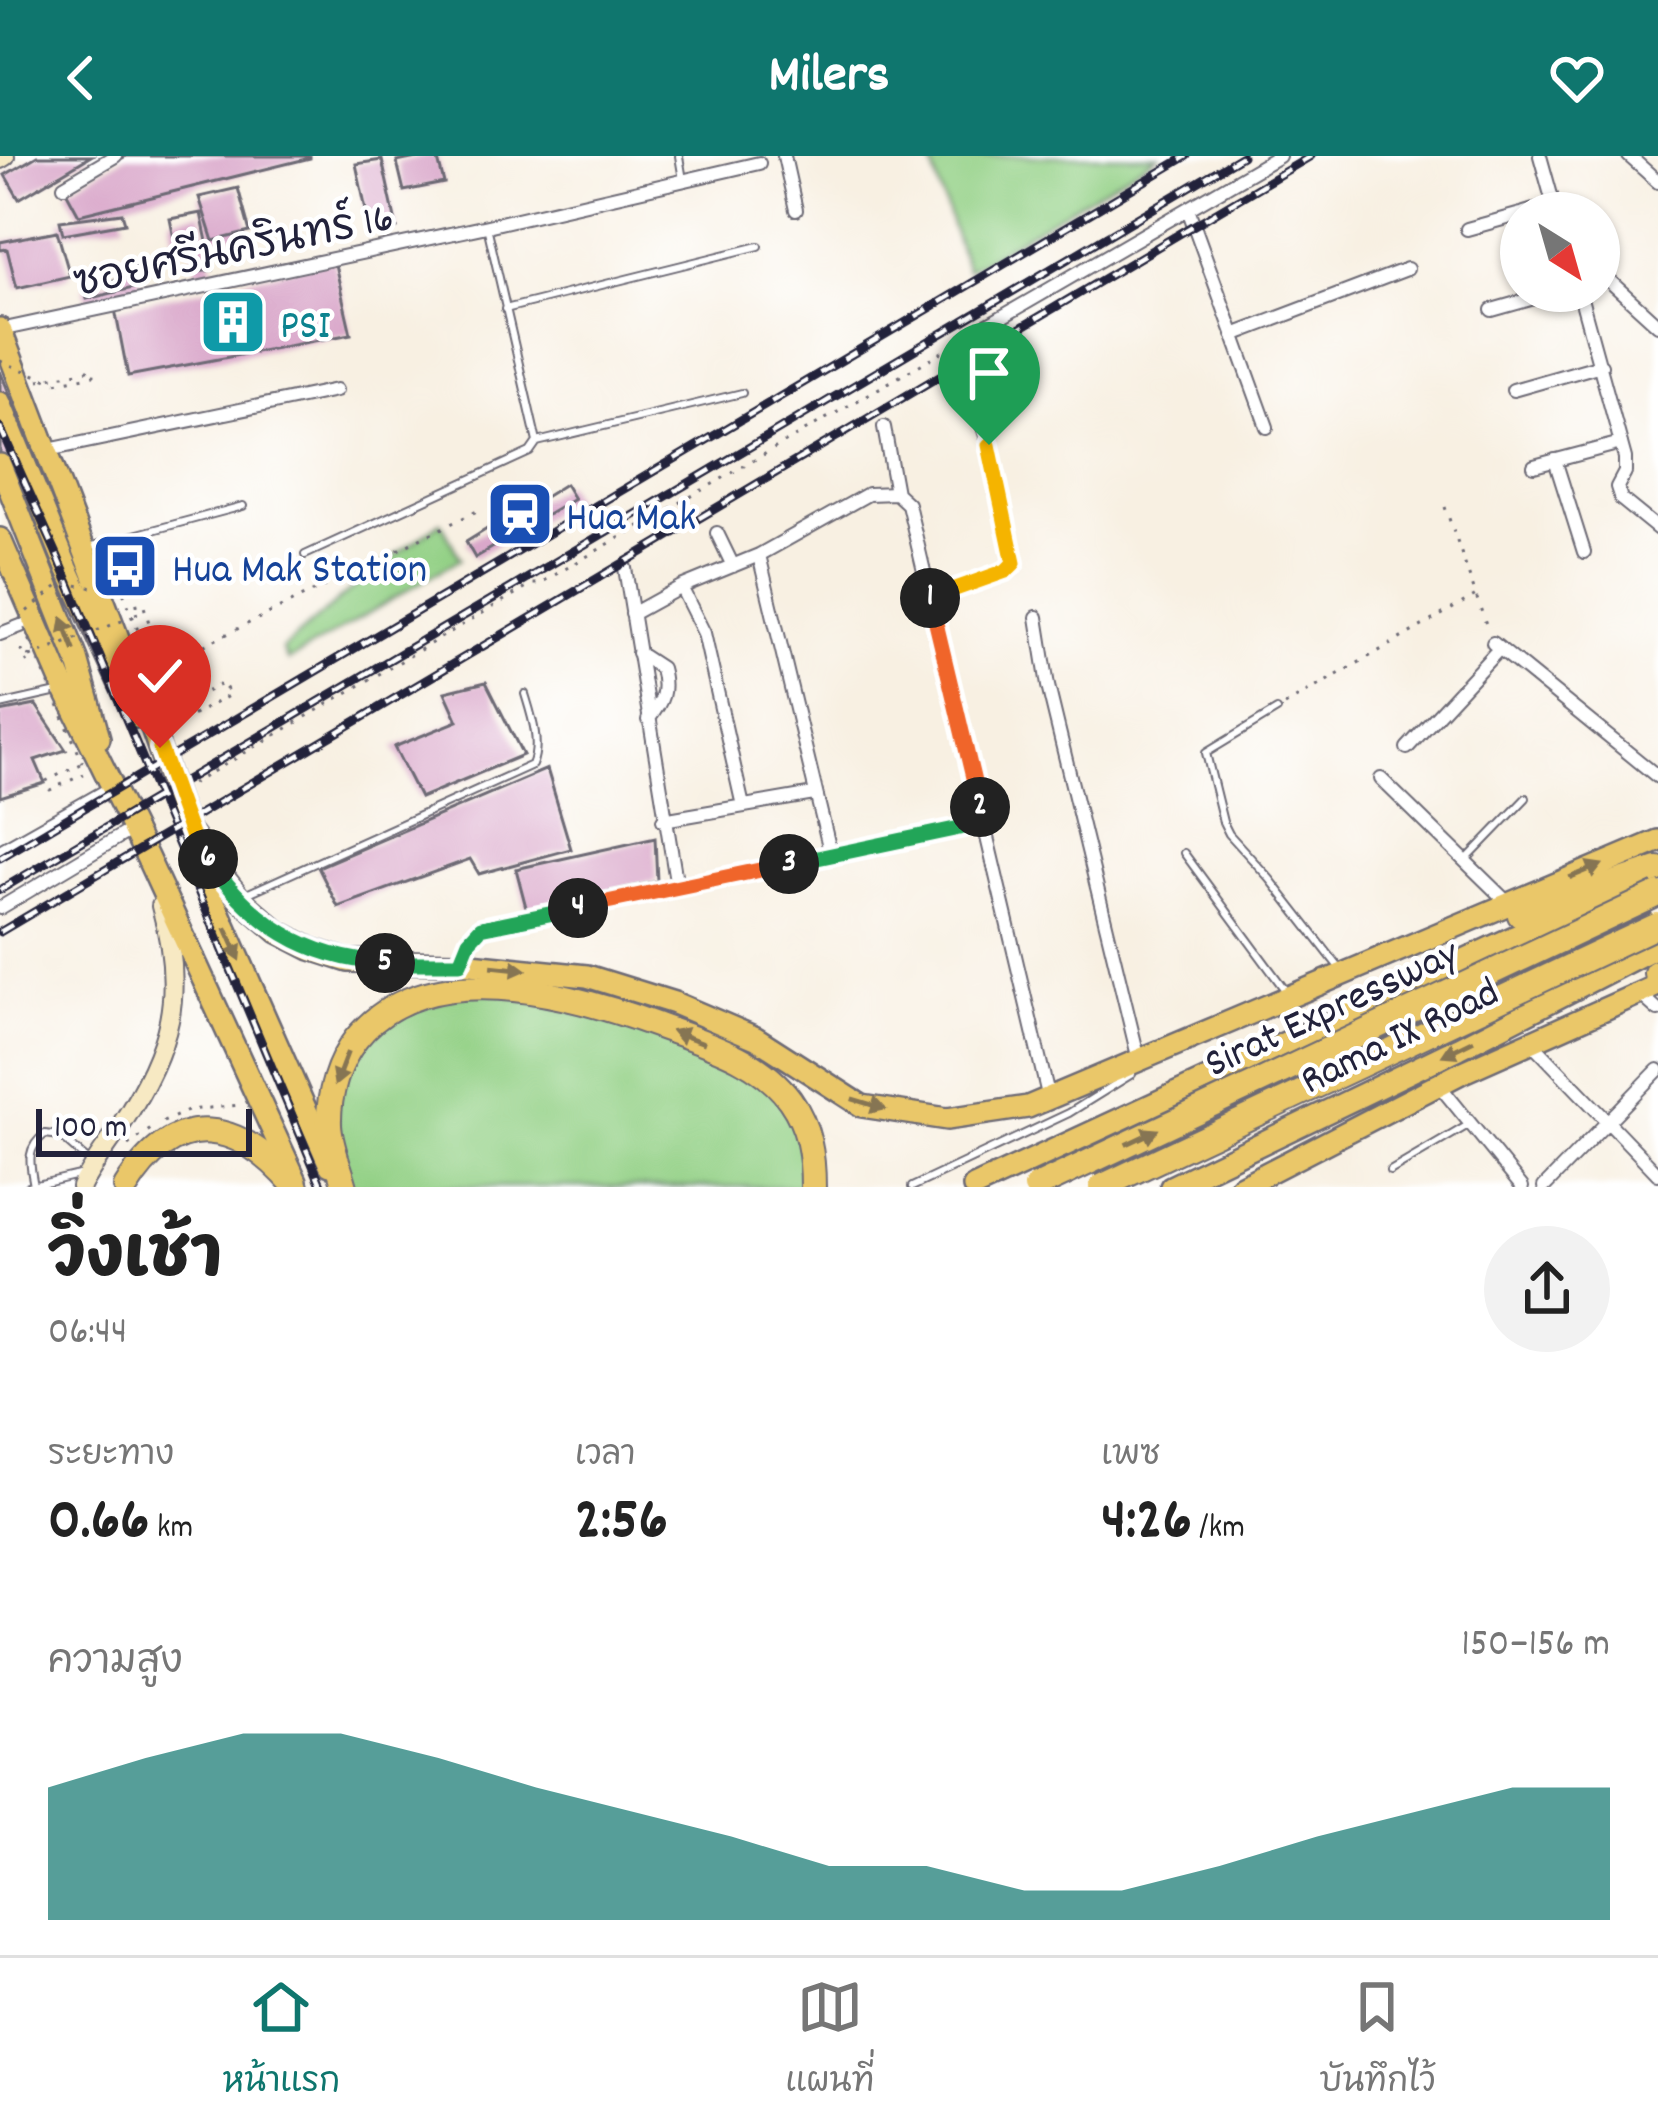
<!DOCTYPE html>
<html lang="th">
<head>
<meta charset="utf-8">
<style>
  body { margin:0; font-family:Dekko,"Playpen Sans Thai",sans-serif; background:#f2f2f2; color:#222; height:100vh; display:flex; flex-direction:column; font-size:45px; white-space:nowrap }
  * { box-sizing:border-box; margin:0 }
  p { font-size:39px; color:#767676 }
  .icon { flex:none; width:66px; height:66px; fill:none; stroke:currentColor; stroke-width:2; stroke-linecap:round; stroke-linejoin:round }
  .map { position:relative; height:1031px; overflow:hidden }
  .details { display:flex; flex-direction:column; background:#fff; flex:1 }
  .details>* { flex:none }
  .needle { width:78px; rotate:143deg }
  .tools { position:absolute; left:1500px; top:36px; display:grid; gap:24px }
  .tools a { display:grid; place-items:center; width:120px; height:120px; border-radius:50%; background:#fff; box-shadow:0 3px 9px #0004; font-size:60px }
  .scale { position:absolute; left:36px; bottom:30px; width:216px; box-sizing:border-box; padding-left:12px; border:6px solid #22223b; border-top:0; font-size:33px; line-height:42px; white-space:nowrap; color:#22223b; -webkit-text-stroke:9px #fff; paint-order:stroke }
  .pin { position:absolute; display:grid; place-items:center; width:102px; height:102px; color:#fff; margin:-123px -51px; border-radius:50% 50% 50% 0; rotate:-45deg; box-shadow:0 0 12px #0007 }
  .pin .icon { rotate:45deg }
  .km { position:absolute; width:60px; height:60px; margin:-30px; border-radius:50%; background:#222; color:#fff; font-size:33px; line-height:60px; text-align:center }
  .round { display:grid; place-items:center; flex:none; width:126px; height:126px; border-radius:63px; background:#f2f2f2 }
  .headline { display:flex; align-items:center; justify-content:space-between; height:204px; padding:0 48px }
  h1 { font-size:66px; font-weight:800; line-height:90px }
  .metrics { display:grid; grid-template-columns:repeat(3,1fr); gap:18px; height:204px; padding:12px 48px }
  .metrics div { display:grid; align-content:center }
  .metrics b { font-size:60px; font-weight:800 }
  .metrics small { font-size:33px; font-weight:400 }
  .metrics p { font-size:33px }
  .chart { height:336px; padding:24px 48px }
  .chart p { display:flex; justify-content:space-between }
  .chart svg { width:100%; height:216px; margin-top:12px; fill:#0f766e; opacity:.7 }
  header { display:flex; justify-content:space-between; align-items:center; height:156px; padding:0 48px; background:#0f766e; color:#fff; font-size:54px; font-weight:800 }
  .dock { display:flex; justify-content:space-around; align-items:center; height:168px; border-top:3px solid #e0e0e0; background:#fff; font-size:33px; color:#767676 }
  .dock a { display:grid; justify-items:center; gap:6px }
  .dock .selected { color:#0f766e }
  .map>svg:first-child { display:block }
  .green { fill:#93d085; stroke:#5a7960; stroke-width:3 }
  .building { fill:#d9a6c9 }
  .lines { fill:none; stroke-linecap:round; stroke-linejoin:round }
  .lane-casing { stroke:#6d6a75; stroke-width:10 }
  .street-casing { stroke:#6d6a75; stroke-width:16 }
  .secondary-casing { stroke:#6d6a75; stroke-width:22 }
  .primary-casing { stroke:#6d6a75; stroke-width:26 }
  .highway-casing { stroke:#6d6a75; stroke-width:28 }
  .path { stroke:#6d6a75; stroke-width:3; stroke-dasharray:3 9; stroke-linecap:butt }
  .lane { stroke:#fff; stroke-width:6 }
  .street { stroke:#fff; stroke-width:12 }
  .secondary { stroke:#f7e9c3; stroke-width:18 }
  .primary { stroke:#eac769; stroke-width:21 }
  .highway { stroke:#eac769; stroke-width:24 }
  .rail-casing { stroke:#22223b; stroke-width:9 }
  .rail { stroke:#fff; stroke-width:4.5; stroke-dasharray:14; stroke-linecap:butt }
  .highway-bridge-casing { stroke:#6d6a75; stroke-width:28; stroke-linecap:butt }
  .path-bridge { stroke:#6d6a75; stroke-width:3; stroke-dasharray:3 9; stroke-linecap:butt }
  .highway-bridge { stroke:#eac769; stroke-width:24 }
  .oneway { fill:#867452 }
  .split-1-casing { stroke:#fff; stroke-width:24 }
  .split-2-casing { stroke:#fff; stroke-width:24 }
  .split-3-casing { stroke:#fff; stroke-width:24 }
  .split-4-casing { stroke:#fff; stroke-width:24 }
  .split-5-casing { stroke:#fff; stroke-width:24 }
  .split-6-casing { stroke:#fff; stroke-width:24 }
  .split-7-casing { stroke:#fff; stroke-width:24 }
  .split-1 { stroke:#f5b400; stroke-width:15 }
  .split-2 { stroke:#f0652b; stroke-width:15 }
  .split-3 { stroke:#22a559; stroke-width:15 }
  .split-4 { stroke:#f0652b; stroke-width:15 }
  .split-5 { stroke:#22a559; stroke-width:15 }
  .split-6 { stroke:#22a559; stroke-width:15 }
  .split-7 { stroke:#f5b400; stroke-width:15 }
  .labels { text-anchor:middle; stroke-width:9; stroke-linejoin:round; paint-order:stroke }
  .street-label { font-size:42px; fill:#22223b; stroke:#fff }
  .culture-label { font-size:42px; fill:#0d838f; stroke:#fff; text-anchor:start }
  .transit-label { font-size:42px; fill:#164399; stroke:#fff; text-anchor:start }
</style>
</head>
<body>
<header><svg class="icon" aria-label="back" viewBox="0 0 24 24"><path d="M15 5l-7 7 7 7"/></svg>Milers<svg class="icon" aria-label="heart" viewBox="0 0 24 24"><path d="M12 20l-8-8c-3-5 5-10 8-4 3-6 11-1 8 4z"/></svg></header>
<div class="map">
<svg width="1658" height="1031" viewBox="0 0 1658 1031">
  <rect width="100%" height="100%" fill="#fff"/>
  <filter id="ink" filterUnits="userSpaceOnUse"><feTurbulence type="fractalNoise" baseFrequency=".00833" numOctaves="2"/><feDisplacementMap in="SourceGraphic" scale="24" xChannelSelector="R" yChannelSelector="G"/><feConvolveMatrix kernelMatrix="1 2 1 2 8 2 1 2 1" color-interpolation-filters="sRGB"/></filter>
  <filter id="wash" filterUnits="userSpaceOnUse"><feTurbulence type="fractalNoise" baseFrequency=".004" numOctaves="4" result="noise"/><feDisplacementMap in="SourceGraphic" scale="48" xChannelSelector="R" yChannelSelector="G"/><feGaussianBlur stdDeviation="2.7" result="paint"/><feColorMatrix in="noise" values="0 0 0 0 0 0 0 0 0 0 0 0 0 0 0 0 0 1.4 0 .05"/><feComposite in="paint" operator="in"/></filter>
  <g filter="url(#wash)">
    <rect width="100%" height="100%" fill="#f8f0e2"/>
    <path class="green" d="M929,0H1158L967,114Z
      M441,366L460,403L288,505L282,493L368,419Z
      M478,831L715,891L788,940L813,1031H345L333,933L367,869Z"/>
    <g id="blocks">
      <path class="building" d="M37,0H91L19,43L5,19Z
        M126,0H310V2L79,59L66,35Z
        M426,0H437L444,27L404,35L397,6Z
        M382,4L397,72L371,77L356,8Z
        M238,32L250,76L213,85L199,41Z
        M122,57L125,67L63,78L60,65Z
        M201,57L213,114L197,116L192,91L183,92L181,86L175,87L170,63Z
        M57,75L70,120L17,132L7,93L0,94V86Z
        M334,104L351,178L128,220L115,153Z
        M136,110L142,130L87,143L83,131L124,122L121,113Z
        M0,215L32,293L0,306Z
        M565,328L574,343L475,402L466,386L508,360L500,348L521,335L530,350Z
        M486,526L523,599L420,642L394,591L458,565L445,536Z
        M36,549L66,594L35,604L45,627L0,641V556Z
        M547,613L571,693L479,718L470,703L338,751L318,711Z
        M655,682L657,725L527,755L516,713Z"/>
    </g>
  </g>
  <g filter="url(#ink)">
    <use href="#blocks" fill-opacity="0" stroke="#6d6a75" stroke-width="3"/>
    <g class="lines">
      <defs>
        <path id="lane" d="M679,0L683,24
          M505,153L759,90
          M537,286L742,237
          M89,391L243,350
          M305,399L530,296L537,286L487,70
          M0,549L62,535
          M1277,554L1206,597L1223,666L1229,678L1270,723L1341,814
          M1184,697L1288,838
          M1467,703L1526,642
          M242,740L532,609C541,587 532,561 525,538
          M1390,1015L1470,968
          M34,1030C30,1008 25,993 45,978L60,980L91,1007
          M28,1031L83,1018
          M912,1031L1069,957L1132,918"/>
        <path id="street" d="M784,0L796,54
          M1540,0L1556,57
          M1629,0L1658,26
          M64,30L115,0
          M1188,53L1267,271
          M1524,57L1554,48
          M1467,73L1521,58
          M1603,119L1658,169
          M1579,135L1625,302V316L1617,331L1621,343L1658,373
          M1492,154L1559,135
          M981,173L1279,0
          M0,174L487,70L759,7
          M1233,179L1407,113
          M1513,234L1601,209
          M884,271L896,337
          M48,294L336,234
          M1555,304L1584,396
          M1534,310L1621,287
          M717,377L733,410
          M759,399L831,699
          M625,412L677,731
          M681,431L704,477L743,650
          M930,439L1006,414L1014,407L989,289L969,229
          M632,458L681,431L759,399L868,338L896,337L908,348L1049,943
          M1037,461L1048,530L1139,904
          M0,478L36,464
          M1493,487L1658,621
          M638,497L661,512C667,535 663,545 648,564
          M1407,592L1498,494
          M1381,623L1508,747
          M663,664L814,638
          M0,695L113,631
          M0,752L134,672
          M461,807L469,785L481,772L983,667
          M1640,838L1658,854
          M1533,888L1658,1018
          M1439,929L1522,1031
          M1544,1031L1658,914"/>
        <path id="secondary" d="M0,3L5,0
          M81,1031C92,1009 108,989 121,969C171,893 186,838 161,750"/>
        <path id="primary" d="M0,173L150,566L204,723L330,1009
          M0,247L67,412L135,561
          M0,309L77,503L99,582
          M0,383L65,534L147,701L296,1025
          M191,679L239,742L278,776L311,793L348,805L461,807L587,820L674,847L756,882L862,950L947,963L1028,951L1658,685
          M974,1031L1514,781L1641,730
          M1171,1031L1459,892L1658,790
          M1240,1031L1461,917L1658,829"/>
        <path id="highway" d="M1520,759L1658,713
          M1656,817L1658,816
          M126,1031C177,949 240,965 296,1031
          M345,1031C340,1012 330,989 329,969C328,939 338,906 356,883C425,797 568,837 656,869C702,886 760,902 790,944C809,971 813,999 813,1031"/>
      </defs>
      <use href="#lane" class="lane-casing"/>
      <use href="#street" class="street-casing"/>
      <use href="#secondary" class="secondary-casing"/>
      <use href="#primary" class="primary-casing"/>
      <use href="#highway" class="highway-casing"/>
      <path class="path" d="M39,224L93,213L94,219L56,227
        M1445,351L1488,474
        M137,459L134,449L143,447L162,510L479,354
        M30,501L26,493L22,495L27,506L31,504
        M1285,549L1476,439
        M164,558L223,527L230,539L175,569
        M81,608L46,625L50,634L84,618
        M192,628L532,428H539L968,181
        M163,966L190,954L240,949
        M128,989L154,971"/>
      <use href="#lane" class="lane"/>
      <use href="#street" class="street"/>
      <use href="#secondary" class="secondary"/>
      <use href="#primary" class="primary"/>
      <use href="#highway" class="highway"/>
      <defs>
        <path id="rail" d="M0,271L56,396L322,1031
          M0,702L1187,0
          M0,734L1242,0
          M0,776L1311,0"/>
      </defs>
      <use href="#rail" class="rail-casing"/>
      <use href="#rail" class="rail"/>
      <defs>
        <path id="highway-bridge" d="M1036,1031L1658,738
          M1101,1031L1658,769"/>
      </defs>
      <use href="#highway-bridge" class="highway-bridge-casing"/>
      <path class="path-bridge" d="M0,205L56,227
        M30,501L137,459
        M83,607L20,461L62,427L123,436L175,569"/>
      <use href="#highway-bridge" class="highway-bridge"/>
    </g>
    <defs><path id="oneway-solid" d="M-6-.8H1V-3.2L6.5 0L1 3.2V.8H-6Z" transform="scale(3)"/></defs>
    <g class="oneway">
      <use href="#oneway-solid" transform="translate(68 478) rotate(-111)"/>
      <use href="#oneway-solid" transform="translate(1586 715) rotate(-22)"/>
      <use href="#oneway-solid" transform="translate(233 788) rotate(66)"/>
      <use href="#oneway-solid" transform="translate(509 812) rotate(6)"/>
      <use href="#oneway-solid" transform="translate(688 881) rotate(-160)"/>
      <use href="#oneway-solid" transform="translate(1458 892) rotate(154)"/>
      <use href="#oneway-solid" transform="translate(341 913) rotate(111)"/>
      <use href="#oneway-solid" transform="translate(869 948) rotate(17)"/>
      <use href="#oneway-solid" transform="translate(1142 981) rotate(-25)"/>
    </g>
  </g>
  <g class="lines" filter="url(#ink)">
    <defs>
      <path id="split-1" d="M930,442L1006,415L1014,407L989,289"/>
      <path id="split-2" d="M930,442L980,651"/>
      <path id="split-3" d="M789,708L983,667L980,651"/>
      <path id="split-4" d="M578,752L789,708"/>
      <path id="split-5" d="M385,807H460L469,785L481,772L578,752"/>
      <path id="split-6" d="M208,703C252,767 307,803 385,807"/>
      <path id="split-7" d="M160,592L191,679L208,703"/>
    </defs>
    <use href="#split-1" class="split-1-casing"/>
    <use href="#split-2" class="split-2-casing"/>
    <use href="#split-3" class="split-3-casing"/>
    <use href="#split-4" class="split-4-casing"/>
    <use href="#split-5" class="split-5-casing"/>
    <use href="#split-6" class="split-6-casing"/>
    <use href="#split-7" class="split-7-casing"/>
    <use href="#split-1" class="split-1"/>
    <use href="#split-2" class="split-2"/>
    <use href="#split-3" class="split-3"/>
    <use href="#split-4" class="split-4"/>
    <use href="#split-5" class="split-5"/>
    <use href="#split-6" class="split-6"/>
    <use href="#split-7" class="split-7"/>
  </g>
  <defs>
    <symbol id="building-square" viewBox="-11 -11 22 22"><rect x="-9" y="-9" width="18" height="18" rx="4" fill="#0f9aa8" stroke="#fff"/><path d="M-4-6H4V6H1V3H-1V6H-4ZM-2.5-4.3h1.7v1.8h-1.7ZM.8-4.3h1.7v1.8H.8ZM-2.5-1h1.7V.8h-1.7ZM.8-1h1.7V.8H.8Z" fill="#fff"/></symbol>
    <symbol id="station-square" viewBox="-11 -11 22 22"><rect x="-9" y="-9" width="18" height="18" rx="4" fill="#1a4fb4" stroke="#fff"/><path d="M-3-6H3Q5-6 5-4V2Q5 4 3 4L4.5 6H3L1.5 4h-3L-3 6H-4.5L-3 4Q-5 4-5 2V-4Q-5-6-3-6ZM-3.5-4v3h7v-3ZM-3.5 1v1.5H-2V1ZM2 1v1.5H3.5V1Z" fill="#fff"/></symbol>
    <symbol id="bus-square" viewBox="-11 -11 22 22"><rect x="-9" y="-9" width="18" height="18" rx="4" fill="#1a4fb4" stroke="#fff"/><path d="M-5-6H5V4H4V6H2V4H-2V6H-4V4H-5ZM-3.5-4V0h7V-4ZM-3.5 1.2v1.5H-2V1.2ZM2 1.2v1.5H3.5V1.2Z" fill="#fff"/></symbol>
  </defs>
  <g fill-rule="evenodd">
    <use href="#building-square" x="195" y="128" width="76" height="76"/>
    <use href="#station-square" x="482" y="320" width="76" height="76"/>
    <use href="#bus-square" x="87" y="372" width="76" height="76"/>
  </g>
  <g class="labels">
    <g class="street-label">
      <text transform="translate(233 91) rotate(-12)" y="15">ซอยศรีนครินทร์ 16</text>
      <text transform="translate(1330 849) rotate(-25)" y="15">Sirat Expressway</text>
      <text transform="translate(1398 877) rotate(-26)" y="15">Rama IX Road</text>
    </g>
    <g class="culture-label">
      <text x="280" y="181">PSI</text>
    </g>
    <g class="transit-label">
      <text x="566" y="373">Hua Mak</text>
      <text x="172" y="425">Hua Mak Station</text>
    </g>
  </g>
</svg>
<div class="tools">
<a><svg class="needle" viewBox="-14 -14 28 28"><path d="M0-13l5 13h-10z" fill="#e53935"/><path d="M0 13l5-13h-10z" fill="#767676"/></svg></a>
</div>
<div class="scale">100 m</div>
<div class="pin" style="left:989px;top:289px;background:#1e9e55"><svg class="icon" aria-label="arrive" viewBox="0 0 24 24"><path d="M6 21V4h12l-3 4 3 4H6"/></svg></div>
<div class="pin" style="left:160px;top:592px;background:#d93025"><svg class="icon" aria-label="check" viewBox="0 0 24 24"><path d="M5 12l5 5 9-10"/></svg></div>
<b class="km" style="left:930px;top:442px">1</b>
<b class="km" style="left:980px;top:651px">2</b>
<b class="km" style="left:789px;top:708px">3</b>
<b class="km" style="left:578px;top:752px">4</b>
<b class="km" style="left:385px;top:807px">5</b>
<b class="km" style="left:208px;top:703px">6</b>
</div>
<section class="details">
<div class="headline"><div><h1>วิ่งเช้า</h1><p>06:44</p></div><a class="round"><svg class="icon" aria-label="share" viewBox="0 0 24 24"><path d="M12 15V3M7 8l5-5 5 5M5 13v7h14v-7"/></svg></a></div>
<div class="metrics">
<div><p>ระยะทาง</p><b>0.66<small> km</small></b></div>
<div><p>เวลา</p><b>2:56</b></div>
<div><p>เพซ</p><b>4:26<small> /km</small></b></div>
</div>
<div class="chart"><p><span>ความสูง</span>150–156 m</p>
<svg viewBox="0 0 160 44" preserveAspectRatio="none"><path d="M0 44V17L10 11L20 6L30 6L40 11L50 17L60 22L70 27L80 33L90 33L100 38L110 38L120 33L130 27L140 22L150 17L160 17V44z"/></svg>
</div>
</section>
<nav class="dock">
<a class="selected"><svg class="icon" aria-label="home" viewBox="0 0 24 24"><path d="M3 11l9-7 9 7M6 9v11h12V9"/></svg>หน้าแรก</a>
<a><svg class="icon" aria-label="map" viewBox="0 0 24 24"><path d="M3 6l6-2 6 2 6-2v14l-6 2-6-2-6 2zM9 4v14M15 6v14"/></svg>แผนที่</a>
<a><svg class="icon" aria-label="saved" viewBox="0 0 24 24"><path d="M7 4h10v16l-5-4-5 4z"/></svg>บันทึกไว้</a>
</nav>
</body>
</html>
